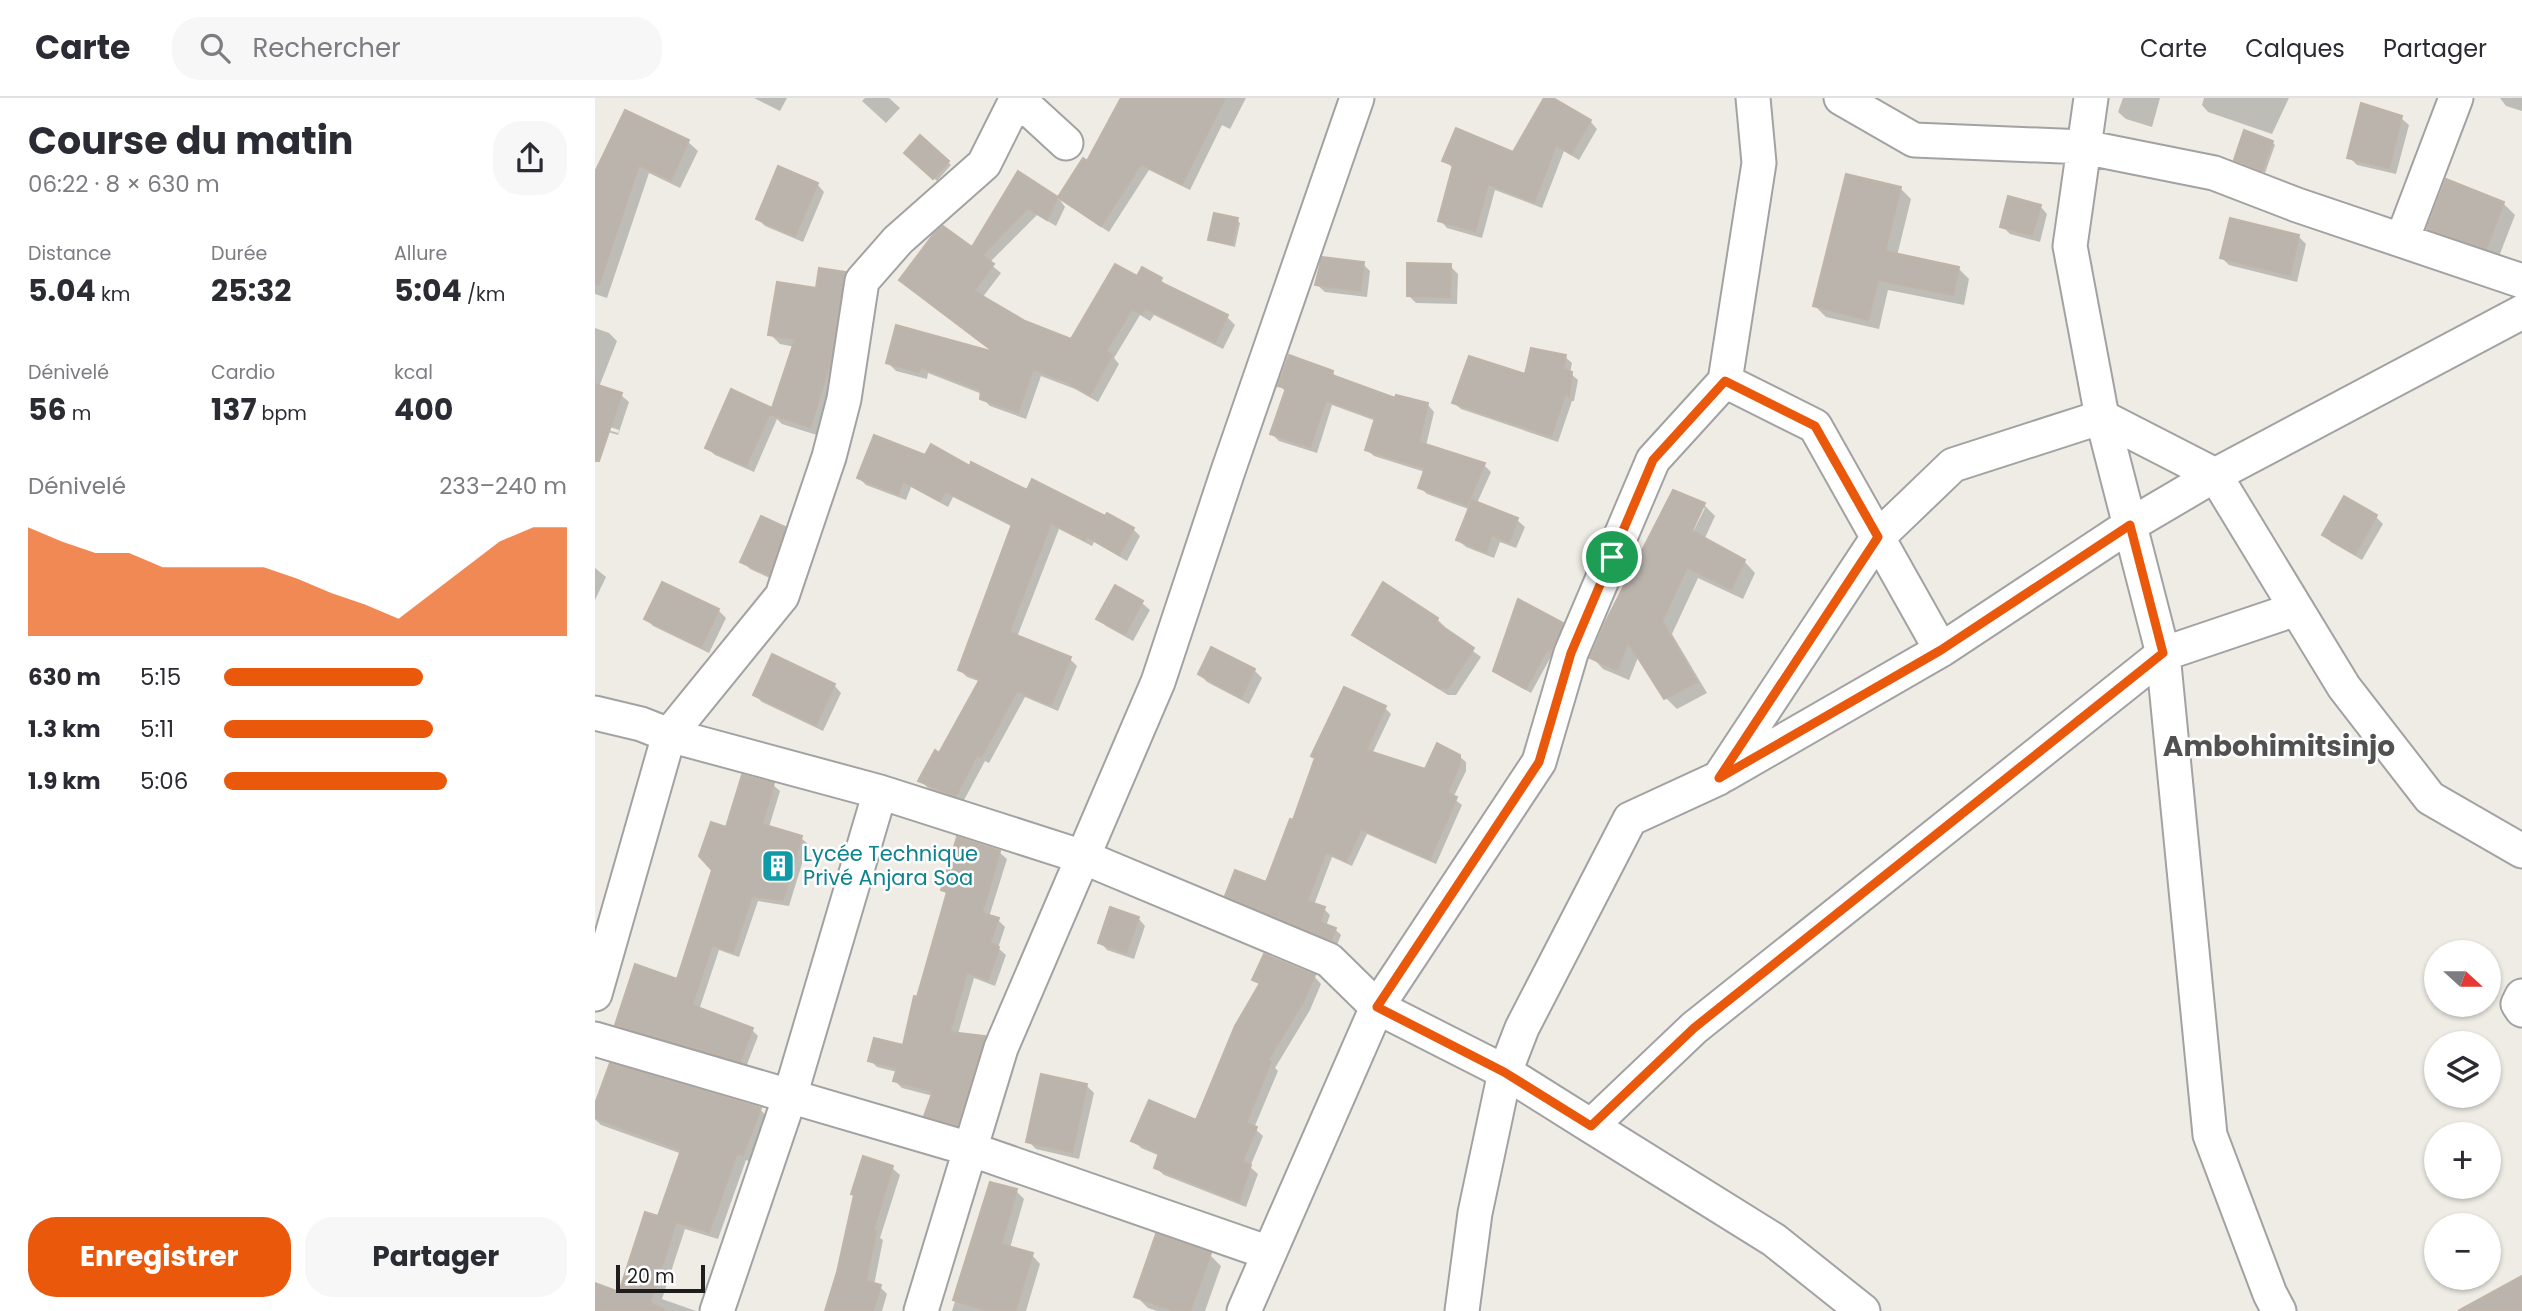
<!DOCTYPE html>
<html lang="fr">
<head>
<meta charset="utf-8">
<style>
  body { margin:0; font-family:Poppins,sans-serif; background:#f7f7f7; color:#2b2b33; height:100vh; display:flex; flex-direction:column; font-size:26px; white-space:nowrap }
  * { box-sizing:border-box; margin:0 }
  p { font-size:23px; color:#7c7c81 }
  .icon { flex:none; width:38px; height:38px; fill:none; stroke:currentColor; stroke-width:2; stroke-linecap:round; stroke-linejoin:round }
  .map { position:relative; flex:1; overflow:hidden }
  .side { display:flex; flex-direction:column; background:#fff; width:595px }
  .side>* { flex:none }
  .needle { width:46px; rotate:111deg }
  .controls { position:absolute; left:1829px; top:842px; display:grid; gap:14px }
  .controls a { display:grid; place-items:center; width:77px; height:77px; border-radius:50%; background:#fff; box-shadow:0 2px 5px #0004; font-size:35px }
  .scale { position:absolute; left:21px; bottom:18px; width:89px; box-sizing:border-box; padding-left:7px; border:4px solid #1e1e1e; border-top:0; font-size:19px; line-height:24px; white-space:nowrap; color:#1e1e1e; -webkit-text-stroke:5px #fff; paint-order:stroke }
  .pin { position:absolute; display:grid; place-items:center; width:60px; height:60px; color:#fff; margin:-30px; border:4px solid #fff; border-radius:50%; box-shadow:0 2px 7px #0007 }
  .round { display:grid; place-items:center; flex:none; width:74px; height:74px; border-radius:28px; background:#f7f7f7 }
  .overview { display:flex; align-items:center; justify-content:space-between; height:119px; padding:0 28px }
  h1 { font-size:38px; font-weight:700; line-height:52px }
  .figures { display:grid; grid-template-columns:repeat(3,1fr); gap:10px; height:119px; padding:7px 28px }
  .figures div { display:grid; align-content:center }
  .figures b { font-size:30px; font-weight:700 }
  .figures small { font-size:19px; font-weight:400 }
  .figures p { font-size:19px }
  .chart { height:196px; padding:14px 28px }
  .chart p { display:flex; justify-content:space-between }
  .chart svg { width:100%; height:126px; margin-top:7px; fill:#ea580c; opacity:.7 }
  .cta { display:flex; gap:14px; margin-top:auto; padding:14px 28px }
  .cta a { flex:1; height:80px; border-radius:28px; background:#ea580c; color:#fff; font-size:28px; font-weight:700; line-height:80px; text-align:center }
  .cta a+a { background:#f7f7f7; color:#2b2b33 }
  ul { padding:0 28px; list-style:none; font-size:23px }
  li { display:grid; grid-template-columns:112px 84px 1fr; align-items:center; height:52px }
  li i { height:18px; border-radius:9px; background:#ea580c }
  header { display:flex; align-items:center; gap:42px; box-sizing:border-box; height:98px; padding:0 35px; background:#fff; border-bottom:2px solid #e1e1e2 }
  header strong { font-size:33px }
  nav { display:flex; gap:38px; margin-inline-start:auto; font-size:24px }
  .search { width:490px; height:63px; background:#f7f7f7; display:flex; align-items:center; gap:18px; box-sizing:border-box; padding:0 24px; border-radius:28px; color:#7c7c81; font-size:26px }
  main { display:flex; flex:1; min-height:0 }
  .map>svg:first-child { display:block }
  .shadow { fill:#0003; fill-rule:evenodd }
  .building { fill:#bbb4ad; stroke:#bfb4a7; stroke-width:2 }
  .lines { fill:none; stroke-linecap:round; stroke-linejoin:round }
  .street-casing { stroke:#a2a2a2; stroke-width:37 }
  .street { stroke:#fff; stroke-width:33 }
  .route-casing { stroke:#fff; stroke-width:14 }
  .route { stroke:#ea580c; stroke-width:9 }
  .labels { text-anchor:middle; stroke-width:5; stroke-linejoin:round; paint-order:stroke }
  .culture-label { font-size:21px; fill:#0d838f; stroke:#fff; text-anchor:start }
  .district-label { font-size:28px; font-weight:bold; fill:#515151; stroke:#fff }
</style>
</head>
<body>
<header>
<strong>Carte</strong>
<div class="search"><svg class="icon" aria-label="search" viewBox="0 0 24 24"><circle cx="10" cy="10" r="6"/><path d="M15 15l6 6"/></svg>Rechercher</div>
<nav><a>Carte</a><a>Calques</a><a>Partager</a></nav>
</header>
<main>
<section class="side">
<div class="overview"><div><h1>Course du matin</h1><p>06:22 · 8 × 630 m</p></div><a class="round"><svg class="icon" aria-label="share" viewBox="0 0 24 24"><path d="M12 15V3M7 8l5-5 5 5M5 13v7h14v-7"/></svg></a></div>
<div class="figures">
<div><p>Distance</p><b>5.04<small> km</small></b></div>
<div><p>Durée</p><b>25:32</b></div>
<div><p>Allure</p><b>5:04<small> /km</small></b></div>
</div>
<div class="figures">
<div><p>Dénivelé</p><b>56<small> m</small></b></div>
<div><p>Cardio</p><b>137<small> bpm</small></b></div>
<div><p>kcal</p><b>400</b></div>
</div>
<div class="chart"><p><span>Dénivelé</span>233–240 m</p>
<svg viewBox="0 0 160 44" preserveAspectRatio="none"><path d="M0 44V6L10 11L20 15L30 15L40 20L50 20L60 20L70 20L80 24L90 29L100 33L110 38L120 29L130 20L140 11L150 6L160 6V44z"/></svg>
</div>
<ul>
<li><b>630 m</b>5:15<i style="width:58%"></i></li>
<li><b>1.3 km</b>5:11<i style="width:61%"></i></li>
<li><b>1.9 km</b>5:06<i style="width:65%"></i></li>
</ul>
<div class="cta"><a>Enregistrer</a><a>Partager</a></div>
</section>
<div class="map">
<svg width="1927" height="1213" viewBox="0 0 1927 1213">
  <rect width="100%" height="100%" fill="#eeece4"/>
  <path class="shadow" d="M159,0H192L185,13Z
    M270,0H294L305,10L291,25L267,3Z
    M528,0H651L635,31L627,27L595,92L554,72L514,134L465,102L470,109L461,128L442,117L394,165L406,175L387,200L429,225L477,243L543,181L566,182L575,191L632,219L640,227L628,251L559,217L555,223L545,217L519,260L524,266L503,304L480,291L446,278L431,321L395,308L387,300V296L333,275L332,281L301,273L293,265L402,257L314,189L377,152L423,75L463,102L488,63L492,65Z
    M951,0L995,23L1002,31L984,62L969,53L947,110L900,92L887,140L852,130L845,122L859,71L849,62L918,57Z
    M1528,0H1565L1557,29L1531,21L1523,14Z
    M1609,0H1694L1677,36L1613,14L1607,7Z
    M1905,0H1927V13L1911,8Z
    M1806,20L1814,27L1801,76L1762,67L1754,59Z
    M325,39L356,67L342,83L312,54Z
    M93,44L103,53L85,90L54,75L12,200L0,196V78Z
    M1677,44L1680,47L1670,75L1641,61Z
    M222,86L229,94L208,144L170,128L163,121Z
    M1305,90L1316,101L1302,158L1363,170L1374,181L1369,207L1293,192L1284,231L1231,219L1220,208Z
    M1908,105L1920,117L1903,161L1845,142L1834,130Z
    M1445,108L1452,116L1445,144L1415,136L1407,128Z
    M642,122L645,125L640,149L619,144L615,141Z
    M1703,138L1711,146L1702,184L1634,167L1627,160Z
    M768,166L775,173L772,199L730,194L722,187Z
    M855,168L863,176L862,206L821,205L814,198Z
    M250,176L260,186L225,338L187,326L182,321L159,374L120,357L112,350L137,294L178,312L200,249L185,246L175,236Z
    M0,230L14,235L22,243L4,289L26,297L34,304L23,337L0,330V328L23,335L24,332L0,324Z
    M970,259L977,265L975,275L983,282L979,303H977L963,344L866,311L859,305L932,279Z
    M737,274L744,282L801,302L833,307L839,314L831,348L889,367L896,374L882,405L922,422L930,429L921,450L905,444L899,460L871,449L863,442L876,412L832,396L825,389L830,374L779,358L772,352L781,323L737,307L722,355L684,343L677,336L691,294L685,288Z
    M331,359L376,370L433,394L511,420L538,431L545,438L532,463L499,444L497,448L464,431L422,539L475,561L482,568L463,613L430,599L394,665L390,663L368,704L333,690L326,683L345,657L386,584L372,579L365,572L418,429L358,399L353,409L316,389L311,402L271,387L264,380Z
    M1079,394L1109,407L1120,418L1109,442L1149,463L1160,475L1148,501L1103,480L1077,536L1112,595L1082,611L1071,600L1044,557L1034,582L1008,571L997,559L1011,525ZM1106,410H1110L1094,442L1091,440Z
    M1781,419L1788,426L1767,462L1736,444L1729,437Z
    M189,430L197,438L181,483L155,471L147,463Z
    M0,470L11,479L0,502Z
    M520,489L547,505L555,512L538,543L511,528L503,520Z
    M123,512L131,520L114,555L58,528L51,521Z
    M842,521L850,529L848,531L886,559L861,597H853L767,544L759,537Z
    M967,526L972,532L960,557L958,555L936,595L906,578L900,572Z
    M617,551L659,572L667,580L654,606L612,584L605,576Z
    M239,587L246,595L228,633L167,604L160,597Z
    M750,591L790,610L796,616L777,656L831,673L864,658L871,664V673L858,700L867,707L841,766L772,736L757,768L737,759L719,807L729,811L735,817L731,828L740,831L746,837L742,847L638,803L632,797L672,786L699,725Z
    M178,687L185,693L174,729L206,740L213,746L194,808L163,803L144,859L124,852L104,912L157,932L163,938L151,969L28,933L22,926L83,883L132,731Z
    M404,754L412,761L394,819L403,822L410,829L403,850L411,857L400,888L379,880L363,936L390,939L397,946L369,1033L339,1024L331,1017L338,998L307,990L300,983L302,974L282,969L275,962L309,950L353,797L348,792Z
    M543,820L550,828L539,861L512,852L505,844Z
    M719,878L726,886L715,912L680,970L683,973L659,1030L668,1038L655,1069L663,1076L651,1109L569,1077L561,1070L565,1058L546,1050L539,1042L602,1024L665,888L659,881Z
    M491,987L499,995L484,1061L441,1051L433,1043Z
    M165,1011L173,1020L156,1064L151,1062L123,1141L90,1131L67,1201L101,1213H0V1187L26,1196L64,1120L87,1056L6,1027L0,1021V1012Z
    M297,1070L305,1077L285,1140L288,1142L279,1187L285,1189L292,1196L287,1213H232Z
    M397,1086L421,1093L429,1101L415,1150L437,1157L445,1166L431,1213H357Z
    M615,1157L626,1168L610,1213H562L553,1210L541,1198Z"/>
  <path class="building" d="M526,0H630L587,86L546,66L506,128L463,99L488,60L492,63Z
    M949,0H958L996,22L976,56L961,47L939,104L893,86L880,133L843,123L858,67L847,63L861,30L918,54Z
    M1766,5L1807,18L1794,70L1752,60Z
    M30,12L94,42L76,82L44,67L4,186L0,185V74Z
    M1649,32L1678,43L1667,73L1639,62Z
    M325,37L354,63L338,81L309,55Z
    M183,68L223,85L200,138L161,121Z
    M423,73L463,99L452,122L433,110L387,157L399,166L379,193L430,223L476,241L520,166L542,178L547,169L567,180L565,184L633,217L620,244L550,210L547,216L537,211L511,253L517,257L495,297L470,283L438,271L423,314L385,301L386,292L326,269L324,274L291,265L301,227L399,254L304,182L338,137L348,128L377,149Z
    M1251,76L1306,89L1290,153L1364,169L1358,197L1283,182L1273,222L1218,208Z
    M1851,81L1909,104L1891,151L1832,131Z
    M1413,98L1446,107L1437,137L1405,129Z
    M619,115L643,120L637,146L613,142Z
    M1635,120L1704,137L1695,177L1625,160Z
    M727,159L769,164L765,193L720,187Z
    M812,165L856,166L855,199L812,198Z
    M224,170L251,174L235,266L215,329L175,316L200,241L173,237L182,184L221,190Z
    M936,250L971,257L968,271L977,274L974,298L970,297L956,338L857,305L874,258L930,276Z
    M694,257L738,273L737,277L800,300L801,297L833,305L824,344L890,365L872,407L823,390L830,370L770,352L780,320L731,302L715,349L675,336L691,290L683,288Z
    M0,286L27,295L4,363H0Z
    M136,291L177,310L151,368L110,350Z
    M279,337L330,357L336,346L375,368L376,364L432,392L437,381L510,418L512,415L539,430L524,457L491,438L490,442L456,425L414,534L476,559L456,607L422,593L386,659L382,657L361,698L323,683L340,652L344,655L385,581L363,572L417,426L350,393L345,403L308,383L303,396L262,380Z
    M1078,392L1110,405L1097,433L1150,462L1136,491L1092,469L1067,523L1102,584L1069,601L1033,544L1022,572L995,560L1010,525Z
    M1749,398L1782,417L1760,456L1727,437Z
    M877,402L923,420L914,444L897,437L891,454L861,442Z
    M166,418L190,429L174,477L145,464Z
    M67,484L124,511L106,549L49,521Z
    M788,484L843,520L841,524L879,550L853,590H844L757,537Z
    M520,487L548,503L530,536L501,521Z
    M923,501L968,525L955,553L952,551L931,591L898,573Z
    M616,549L660,571L646,600L603,576Z
    M177,556L240,586L221,627L158,597Z
    M749,589L791,608L771,652L830,671L842,645L865,657V666L852,695L862,699L835,761L766,731L751,763L731,754L712,803L730,809L725,824L741,830L736,842L630,798L640,772L671,784L695,721L698,722L720,660L716,658Z
    M147,677L179,685L167,726L207,738L188,802L157,798L138,854L117,847L97,907L158,930L145,963L20,927L40,866L82,881L117,772L104,758L116,724L131,729Z
    M362,739L405,753L387,815L404,820L395,845L404,849L393,882L372,874L355,934L390,938L362,1027L329,1018L338,993L298,983L302,970L273,963L279,940L308,947L319,898L322,899L352,794L346,792Z
    M515,809L544,819L531,855L503,845Z
    M669,856L720,877L708,904L673,962L676,964L651,1025L662,1029L647,1064L656,1067L644,1103L559,1070L564,1055L536,1043L554,1002L601,1022L640,928L665,885L657,882Z
    M15,965L166,1010L148,1057L142,1055L114,1134L81,1124L55,1205L69,1211L68,1213H0V1185L24,1194L50,1114L63,1118L86,1052L0,1020V1006Z
    M446,976L492,986L477,1054L431,1044Z
    M268,1058L298,1068L278,1133H281L271,1183L286,1187L278,1213H230L242,1174L259,1097L256,1096Z
    M395,1084L422,1091L406,1146L438,1155L420,1213H394L358,1202Z
    M561,1136L616,1155L595,1213H580L539,1199Z
    M1927,1178V1213H1863Z"/>
  <g class="lines">
    <defs>
      <path id="street" d="M422,0L471,45
        M1246,0L1319,42L1489,49L1619,75L1702,107L1927,183
        M1496,0L1475,148L1507,319L1568,556L1615,1037L1675,1196L1684,1213
        M1807,142L1861,0
        M1130,283L1220,328L1346,552
        M0,615L46,626L74,637L285,694L488,759L734,862L782,909L910,974L996,1028L1179,1142L1268,1213
        M1129,677L1346,552L1535,427L1620,377L1927,214
        M0,896L74,637L187,498L234,359L249,301L267,183L303,142L389,66L422,0
        M1927,898L1923,906L1927,912
        M0,941L375,1051L674,1155
        M996,1028L1099,930L1568,556L1701,511
        M122,1213L195,998L285,694
        M326,1213L406,950L563,584L633,373L762,0
        M649,1213L782,909L944,664L976,555L1058,362L1130,283L1164,65L1158,0
        M867,1213L880,1115L910,974L927,930L1035,721L1124,680L1283,439L1358,367L1507,319L1620,377L1749,589L1835,700L1927,753"/>
    </defs>
    <use href="#street" class="street-casing"/>
    <use href="#street" class="street"/>
  </g>
  <g class="lines">
    <defs>
      <path id="route" d="M1130,283L1220,328L1283,439L1124,680L1346,552L1535,427L1568,555L1099,930L996,1028L909,974L782,909L944,664L976,555L1058,362Z"/>
    </defs>
    <use href="#route" class="route-casing"/>
    <use href="#route" class="route"/>
  </g>
  <defs>
    <symbol id="building-square" viewBox="-11 -11 22 22"><rect x="-9" y="-9" width="18" height="18" rx="4" fill="#0f9aa8" stroke="#fff"/><path d="M-4-6H4V6H1V3H-1V6H-4ZM-2.5-4.3h1.7v1.8h-1.7ZM.8-4.3h1.7v1.8H.8ZM-2.5-1h1.7V.8h-1.7ZM.8-1h1.7V.8H.8Z" fill="#fff"/></symbol>
  </defs>
  <g fill-rule="evenodd">
    <use href="#building-square" x="164" y="749" width="38" height="38"/>
  </g>
  <g class="labels">
    <g class="culture-label">
      <text x="208" y="763">Lycée Technique<tspan x="208" dy="24">Privé Anjara Soa</tspan></text>
    </g>
    <g class="district-label">
      <text x="1684" y="658">Ambohimitsinjo</text>
    </g>
  </g>
</svg>
<div class="controls">
<a><svg class="needle" viewBox="-14 -14 28 28"><path d="M0-13l5 13h-10z" fill="#e53935"/><path d="M0 13l5-13h-10z" fill="#7c7c81"/></svg></a>
<a><svg class="icon" aria-label="layers" viewBox="0 0 24 24"><path d="M12 4l9 5-9 5-9-5zM3 14l9 5 9-5"/></svg></a>
<a>+</a>
<a>−</a>
</div>
<div class="scale">20 m</div>
<div class="pin" style="left:1017px;top:459px;background:#1e9e55"><svg class="icon" aria-label="arrive" viewBox="0 0 24 24"><path d="M6 21V4h12l-3 4 3 4H6"/></svg></div>
</div>
</main>
</body>
</html>
